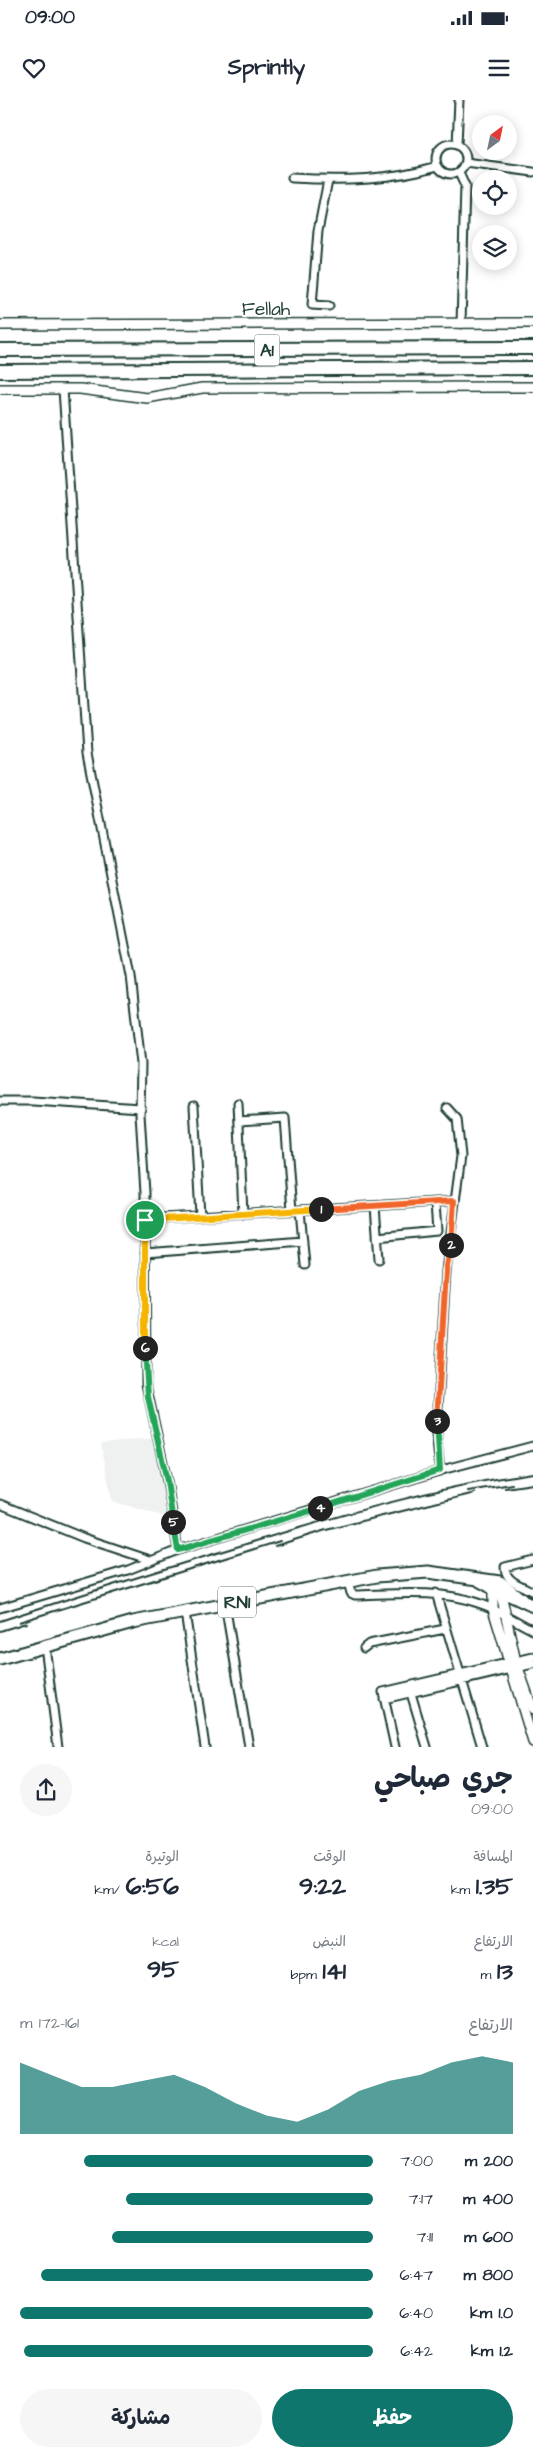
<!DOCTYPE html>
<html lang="ar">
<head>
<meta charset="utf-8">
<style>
  body { margin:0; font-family:"Architects Daughter","Playpen Sans Arabic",sans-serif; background:#f6f6f7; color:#1f2937; direction:rtl; height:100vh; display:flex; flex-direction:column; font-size:19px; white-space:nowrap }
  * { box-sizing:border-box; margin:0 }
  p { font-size:16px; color:#747a83 }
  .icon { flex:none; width:28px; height:28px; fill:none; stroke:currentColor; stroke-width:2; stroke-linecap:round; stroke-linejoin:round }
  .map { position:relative; height:1647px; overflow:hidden; direction:ltr }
  .side { display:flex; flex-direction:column; background:#fff; flex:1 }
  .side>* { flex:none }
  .needle { width:32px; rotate:33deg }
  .controls { position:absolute; left:472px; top:15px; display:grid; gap:10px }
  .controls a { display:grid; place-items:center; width:45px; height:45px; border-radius:50%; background:#fff; box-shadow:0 2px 12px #0003; font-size:25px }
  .pin { position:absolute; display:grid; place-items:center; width:42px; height:42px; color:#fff; margin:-21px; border:2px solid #fff; border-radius:50%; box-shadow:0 1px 5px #0007 }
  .km { position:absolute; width:25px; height:25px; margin:-12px; border-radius:50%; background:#222; color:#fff; font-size:14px; line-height:25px; text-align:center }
  .round { display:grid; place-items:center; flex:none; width:52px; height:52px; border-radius:26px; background:#f6f6f7 }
  .summary { display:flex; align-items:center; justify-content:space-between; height:85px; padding:0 20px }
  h1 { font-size:28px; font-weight:700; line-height:38px }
  .figures { display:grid; grid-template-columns:repeat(3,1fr); gap:8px; height:85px; padding:5px 20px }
  .figures div { display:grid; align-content:center }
  .figures b { font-size:25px; font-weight:700 }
  .figures small { font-size:14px; font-weight:400 }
  .figures p { font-size:14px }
  .chart { height:140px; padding:10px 20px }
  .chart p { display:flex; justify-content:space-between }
  .chart svg { width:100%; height:90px; margin-top:5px; fill:#0f766e; opacity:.7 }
  .cta { display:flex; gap:10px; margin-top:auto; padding:10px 20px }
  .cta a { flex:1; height:58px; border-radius:30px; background:#0f766e; color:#fff; font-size:20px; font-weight:700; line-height:58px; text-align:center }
  .cta a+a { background:#f6f6f7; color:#1f2937 }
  ul { padding:0 20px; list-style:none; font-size:16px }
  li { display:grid; grid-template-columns:80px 60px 1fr; align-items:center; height:38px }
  li i { height:12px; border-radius:6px; background:#0f766e }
  .status { display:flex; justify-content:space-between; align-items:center; height:35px; padding:0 25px; background:#fff; direction:ltr }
  .status svg { height:14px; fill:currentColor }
  header { display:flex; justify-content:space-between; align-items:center; height:65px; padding:0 20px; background:#fff; font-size:22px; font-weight:700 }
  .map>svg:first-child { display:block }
  .built { fill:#eef1f0 }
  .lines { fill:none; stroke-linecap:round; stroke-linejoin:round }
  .minor-casing { stroke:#1f3d34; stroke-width:11 }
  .tertiary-casing { stroke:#1f3d34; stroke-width:12 }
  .primary-casing { stroke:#1f3d34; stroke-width:15 }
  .motorway-casing { stroke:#1f3d34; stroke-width:16 }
  .minor { stroke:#fff; stroke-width:7 }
  .tertiary { stroke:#fff; stroke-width:9 }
  .primary { stroke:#fff; stroke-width:11 }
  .motorway { stroke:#fff; stroke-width:12 }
  .rail { stroke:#1f3d34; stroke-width:2 }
  .split-1-casing { stroke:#fff; stroke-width:10 }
  .split-2-casing { stroke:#fff; stroke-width:10 }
  .split-3-casing { stroke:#fff; stroke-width:10 }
  .split-4-casing { stroke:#fff; stroke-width:10 }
  .split-5-casing { stroke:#fff; stroke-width:10 }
  .split-6-casing { stroke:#fff; stroke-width:10 }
  .split-7-casing { stroke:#fff; stroke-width:10 }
  .split-1 { stroke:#f5b400; stroke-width:6 }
  .split-2 { stroke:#f0652b; stroke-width:6 }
  .split-3 { stroke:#f0652b; stroke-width:6 }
  .split-4 { stroke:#22a559; stroke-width:6 }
  .split-5 { stroke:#22a559; stroke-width:6 }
  .split-6 { stroke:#22a559; stroke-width:6 }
  .split-7 { stroke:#f5b400; stroke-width:6 }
  .labels { text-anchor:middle; stroke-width:4; stroke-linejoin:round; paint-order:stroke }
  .shield { fill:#fff; stroke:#627771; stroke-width:1 }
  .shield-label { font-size:18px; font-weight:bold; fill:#1f3d34 }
  .street-label { font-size:19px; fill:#1f3d34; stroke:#fff }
</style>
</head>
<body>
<div class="status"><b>09:00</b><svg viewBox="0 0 49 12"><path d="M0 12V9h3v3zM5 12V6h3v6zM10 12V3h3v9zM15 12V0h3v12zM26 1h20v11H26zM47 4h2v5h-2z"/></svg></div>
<header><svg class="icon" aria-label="menu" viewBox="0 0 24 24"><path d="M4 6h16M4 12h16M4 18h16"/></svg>Sprintly<svg class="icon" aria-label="heart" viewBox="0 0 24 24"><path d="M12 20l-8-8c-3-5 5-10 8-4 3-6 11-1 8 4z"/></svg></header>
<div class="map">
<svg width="533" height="1647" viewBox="0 0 533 1647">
  <rect width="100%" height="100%" fill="#fff"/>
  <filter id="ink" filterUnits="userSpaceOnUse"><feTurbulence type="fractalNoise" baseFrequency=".02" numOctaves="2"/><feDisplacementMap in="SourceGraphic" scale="10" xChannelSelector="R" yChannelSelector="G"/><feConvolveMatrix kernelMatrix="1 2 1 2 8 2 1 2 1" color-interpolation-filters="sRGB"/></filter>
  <g filter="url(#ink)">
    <path class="built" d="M156,1338L169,1418L112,1401L101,1343Z"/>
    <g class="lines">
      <defs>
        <path id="minor" d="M436 59a15 15 0 1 1 30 0a15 15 0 1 1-30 0Z
          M457,45L459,0
          M466,63L533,72
          M459,73L465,86L461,224
          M292,78C342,81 390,80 438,66
          M328,80L318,131L312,205L329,206
          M63,289L87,653L131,876L141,964L140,1014L145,1093L146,1284L167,1381L178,1450
          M0,1001H33L141,1008
          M238,1003L243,1114
          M194,1006L200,1116
          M239,1021L285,1018L292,1111
          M375,1106L379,1159
          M300,1110L305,1165
          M145,1119L454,1101
          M377,1137L437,1131L435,1103
          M145,1153L303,1141
          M440,1371L437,1341L438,1307L446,1171L461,1056L457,1019L447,1008
          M0,1404L84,1438L150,1460
          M533,1460L505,1467C505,1482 522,1485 533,1492
          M348,1482L351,1493L355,1495C396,1494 438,1489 478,1503C497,1509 515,1521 533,1530
          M436,1493L482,1647
          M225,1504L249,1647
          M0,1508L128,1470L178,1450L449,1368L533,1346
          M185,1512L205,1647
          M45,1546L58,1647
          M364,1548L369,1544L445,1529
          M410,1590L427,1647
          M384,1599L533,1564
          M395,1647L383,1592L533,1557"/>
        <path id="tertiary" d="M0,225L533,223
          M0,289H80L147,298L202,288L533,287
          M493,1492V1509L533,1642
          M501,1494L516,1562L533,1610"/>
        <path id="primary" d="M480,1481L491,1487L496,1494L503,1492L533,1506
          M0,1559L133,1522L377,1476L428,1472L500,1482L522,1500"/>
        <path id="motorway" d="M0,250L533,248
          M0,271L533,268"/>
      </defs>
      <use href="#minor" class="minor-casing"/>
      <use href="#tertiary" class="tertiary-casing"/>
      <use href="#primary" class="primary-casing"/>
      <use href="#motorway" class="motorway-casing"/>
      <use href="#minor" class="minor"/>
      <use href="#tertiary" class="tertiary"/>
      <use href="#primary" class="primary"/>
      <use href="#motorway" class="motorway"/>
      <path class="rail" d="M505,1388L533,1384
        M468,1391L512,1384
        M275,1446L326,1430L475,1393
        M0,1521C82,1494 164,1469 246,1444C340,1415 436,1387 533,1373
        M19,1522L280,1441
        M0,1531L26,1523"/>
    </g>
  </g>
  <g class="lines" filter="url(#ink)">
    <defs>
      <path id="split-1" d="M145,1120L321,1109"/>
      <path id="split-2" d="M321,1109L454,1101L451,1145"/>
      <path id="split-3" d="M437,1321L446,1171L451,1145"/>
      <path id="split-4" d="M320,1408L440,1370L437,1321"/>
      <path id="split-5" d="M173,1422L178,1450L320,1408"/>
      <path id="split-6" d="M145,1248L148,1297L167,1381L173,1422"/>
      <path id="split-7" d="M145,1120V1248"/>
    </defs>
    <use href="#split-1" class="split-1-casing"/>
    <use href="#split-2" class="split-2-casing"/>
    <use href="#split-3" class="split-3-casing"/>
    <use href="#split-4" class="split-4-casing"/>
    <use href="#split-5" class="split-5-casing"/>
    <use href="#split-6" class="split-6-casing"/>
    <use href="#split-7" class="split-7-casing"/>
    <use href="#split-1" class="split-1"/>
    <use href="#split-2" class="split-2"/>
    <use href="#split-3" class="split-3"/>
    <use href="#split-4" class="split-4"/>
    <use href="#split-5" class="split-5"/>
    <use href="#split-6" class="split-6"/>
    <use href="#split-7" class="split-7"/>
  </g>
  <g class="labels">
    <g class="shield">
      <rect x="254.5" y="234.5" width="25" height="31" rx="4"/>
      <rect x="218" y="1486.5" width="38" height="31" rx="4"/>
    </g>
    <g class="shield-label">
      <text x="267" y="256">A1</text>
      <text x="237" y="1508">RN1</text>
    </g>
    <g class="street-label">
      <text x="266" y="215">Fellah</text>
    </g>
  </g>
</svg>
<div class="controls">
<a><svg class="needle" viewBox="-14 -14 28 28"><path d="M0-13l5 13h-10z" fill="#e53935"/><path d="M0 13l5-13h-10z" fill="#747a83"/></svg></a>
<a><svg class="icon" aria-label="locate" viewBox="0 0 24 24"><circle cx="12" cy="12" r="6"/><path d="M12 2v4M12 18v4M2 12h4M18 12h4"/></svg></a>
<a><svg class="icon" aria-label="layers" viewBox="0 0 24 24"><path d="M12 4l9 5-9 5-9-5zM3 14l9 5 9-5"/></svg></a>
</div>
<div class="pin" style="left:145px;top:1120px;background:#1e9e55"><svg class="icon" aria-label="arrive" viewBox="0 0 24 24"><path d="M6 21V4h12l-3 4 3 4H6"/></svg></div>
<b class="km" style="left:321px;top:1109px">1</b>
<b class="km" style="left:451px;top:1145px">2</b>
<b class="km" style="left:437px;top:1321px">3</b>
<b class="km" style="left:320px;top:1408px">4</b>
<b class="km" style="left:173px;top:1422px">5</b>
<b class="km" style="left:145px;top:1248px">6</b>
</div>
<section class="side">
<div class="summary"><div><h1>جري صباحي</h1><p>09:00</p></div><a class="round"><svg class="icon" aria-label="share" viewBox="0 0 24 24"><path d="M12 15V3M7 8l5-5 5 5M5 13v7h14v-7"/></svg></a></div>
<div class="figures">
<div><p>المسافة</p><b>1.35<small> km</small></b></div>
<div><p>الوقت</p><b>9:22</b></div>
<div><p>الوتيرة</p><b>6:56<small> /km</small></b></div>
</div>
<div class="figures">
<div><p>الارتفاع</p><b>13<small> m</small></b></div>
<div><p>النبض</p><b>141<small> bpm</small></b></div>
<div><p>kcal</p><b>95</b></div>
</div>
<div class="chart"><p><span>الارتفاع</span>161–172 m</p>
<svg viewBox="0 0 160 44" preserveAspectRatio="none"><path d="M0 44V9L10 15L20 21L30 21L40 18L50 15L60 21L70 29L80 35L90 38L100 32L110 23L120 18L130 15L140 9L150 6L160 9V44z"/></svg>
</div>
<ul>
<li><b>200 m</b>7:00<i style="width:82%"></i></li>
<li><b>400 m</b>7:17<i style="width:70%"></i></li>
<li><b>600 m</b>7:11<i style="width:74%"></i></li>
<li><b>800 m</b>6:47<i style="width:94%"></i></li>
<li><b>1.0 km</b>6:40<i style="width:100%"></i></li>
<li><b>1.2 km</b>6:42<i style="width:99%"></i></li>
</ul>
<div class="cta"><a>حفظ</a><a>مشاركة</a></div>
</section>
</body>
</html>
